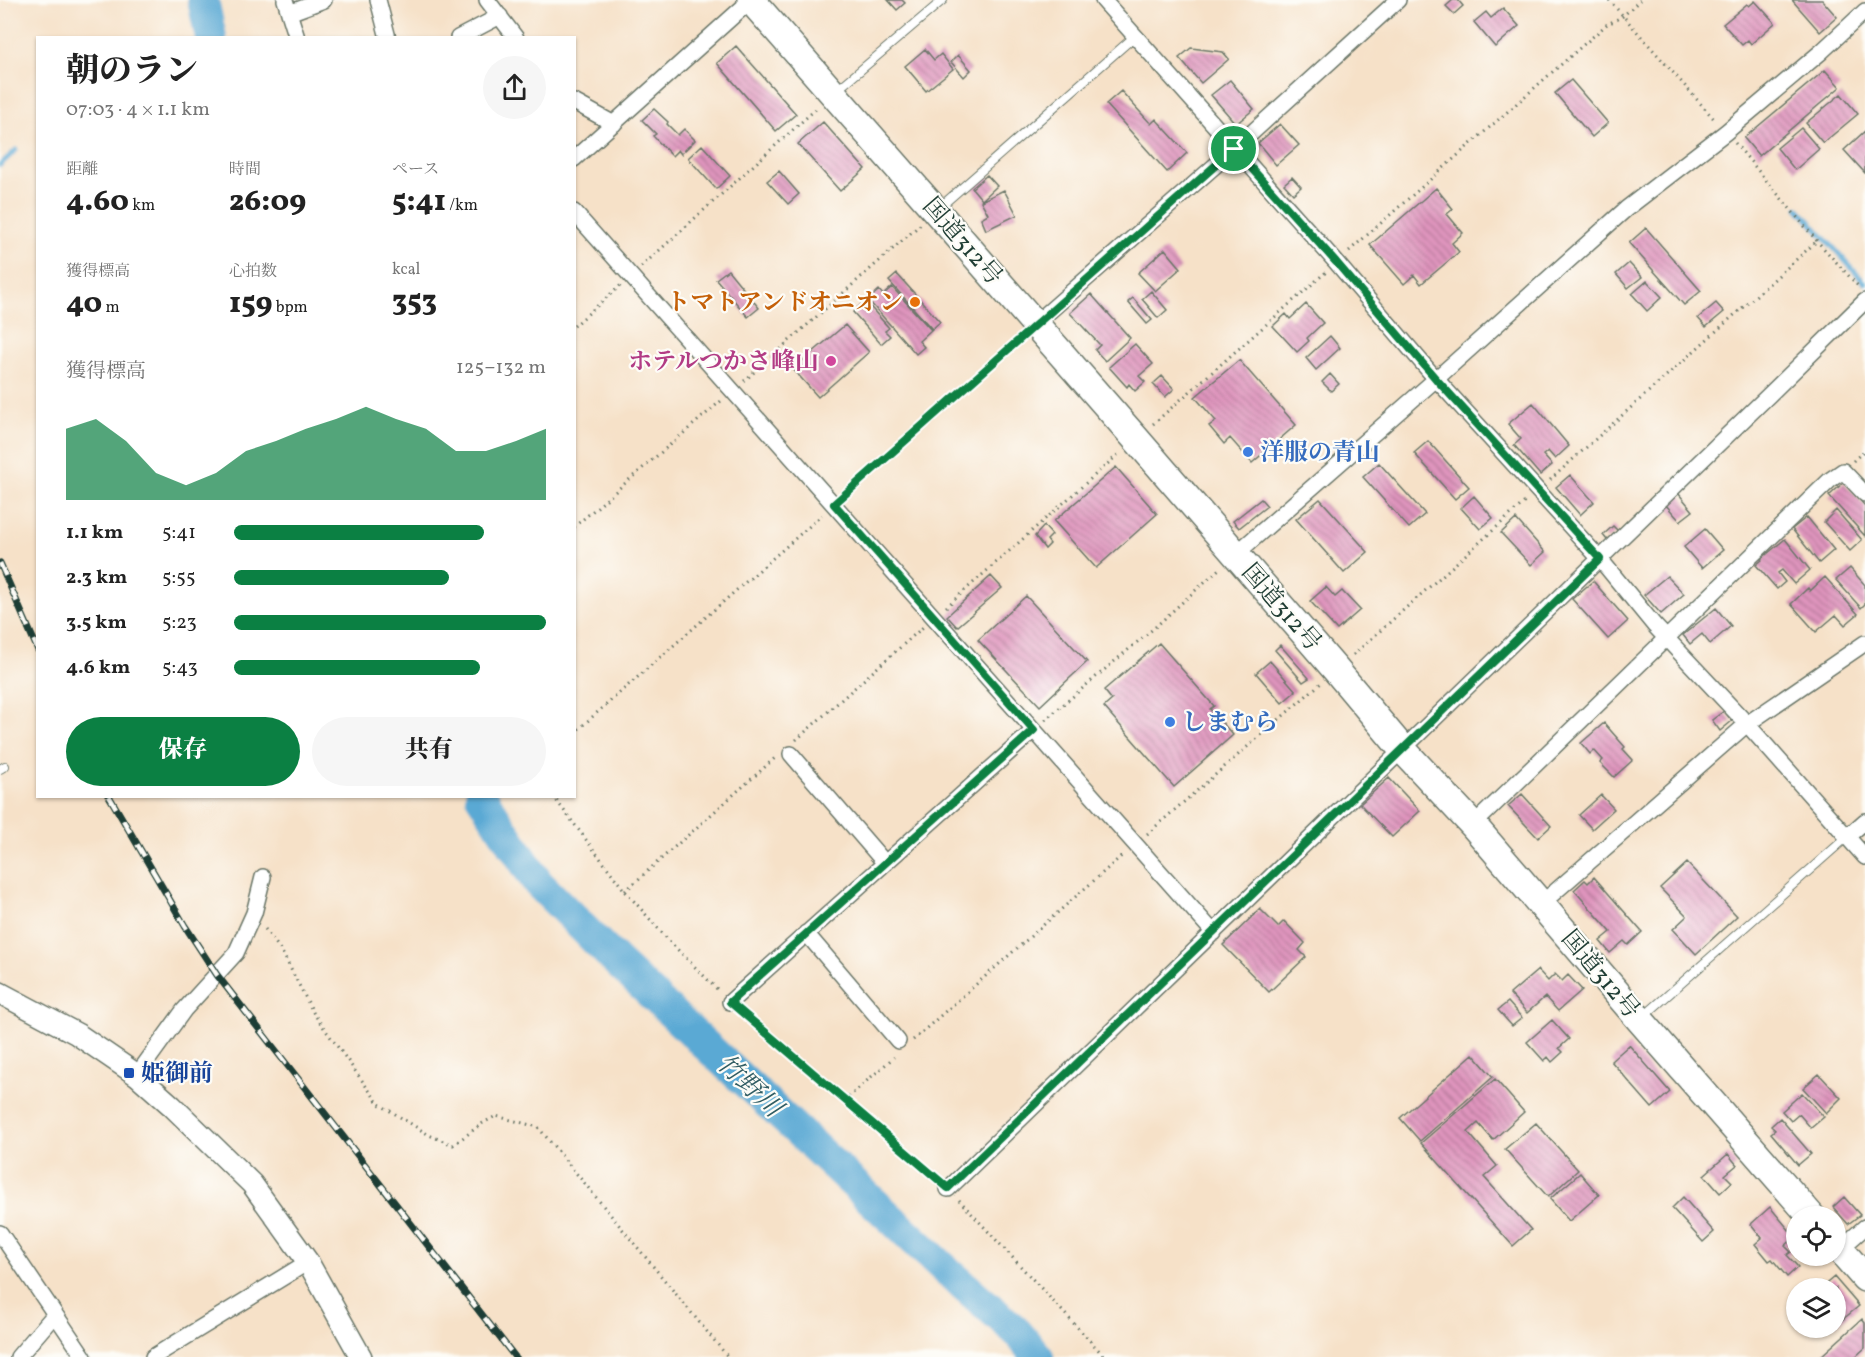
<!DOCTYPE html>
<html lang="ja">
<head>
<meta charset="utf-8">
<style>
  body { margin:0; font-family:Vollkorn,"Noto Serif JP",serif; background:#f6f6f6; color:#222; height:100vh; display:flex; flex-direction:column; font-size:22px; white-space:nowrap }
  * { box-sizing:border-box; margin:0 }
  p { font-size:20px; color:#767676 }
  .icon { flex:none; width:33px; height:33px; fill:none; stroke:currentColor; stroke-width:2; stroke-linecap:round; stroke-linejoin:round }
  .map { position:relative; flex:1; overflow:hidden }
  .panel { position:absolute; left:36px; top:36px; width:540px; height:762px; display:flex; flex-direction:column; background:#fff; border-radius:0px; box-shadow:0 2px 4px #0004 }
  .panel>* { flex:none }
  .controls { position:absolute; left:1786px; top:1206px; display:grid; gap:12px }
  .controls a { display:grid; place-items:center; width:60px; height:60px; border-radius:50%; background:#fff; box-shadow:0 2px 4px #0004; font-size:30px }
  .pin { position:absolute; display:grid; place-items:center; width:51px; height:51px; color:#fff; margin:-26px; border:3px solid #fff; border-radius:50%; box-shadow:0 2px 6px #0007 }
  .round { display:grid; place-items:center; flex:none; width:63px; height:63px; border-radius:32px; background:#f6f6f6 }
  .overview { display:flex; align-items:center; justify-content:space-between; height:102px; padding:0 30px }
  h1 { font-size:33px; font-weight:800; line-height:45px }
  .stats { display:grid; grid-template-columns:repeat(3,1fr); gap:9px; height:102px; padding:6px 30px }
  .stats div { display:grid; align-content:center }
  .stats b { font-size:30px; font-weight:800 }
  .stats small { font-size:16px; font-weight:400 }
  .stats p { font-size:16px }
  .chart { height:168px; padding:12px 30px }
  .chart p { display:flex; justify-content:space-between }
  .chart svg { width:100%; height:108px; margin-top:6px; fill:#0b8043; opacity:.7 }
  .cta { display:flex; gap:12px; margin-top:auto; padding:12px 30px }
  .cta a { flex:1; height:69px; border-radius:36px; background:#0b8043; color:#fff; font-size:24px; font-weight:800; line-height:69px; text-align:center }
  .cta a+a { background:#f6f6f6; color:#222 }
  ul { padding:0 30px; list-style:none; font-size:20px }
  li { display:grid; grid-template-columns:96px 72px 1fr; align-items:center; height:45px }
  li i { height:15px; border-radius:8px; background:#0b8043 }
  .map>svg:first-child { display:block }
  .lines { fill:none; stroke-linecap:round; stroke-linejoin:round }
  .stream { stroke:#5aa9d4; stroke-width:5 }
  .river { stroke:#5aa9d4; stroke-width:32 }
  .building { fill:url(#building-back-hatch) }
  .lane-casing { stroke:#6a7668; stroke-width:10 }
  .street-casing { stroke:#6a7668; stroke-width:18 }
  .secondary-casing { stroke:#6a7668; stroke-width:24 }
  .highway-casing { stroke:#6a7668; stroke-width:30 }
  .path { stroke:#6a7668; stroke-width:3; stroke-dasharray:1.5 4.5; stroke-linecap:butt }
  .lane { stroke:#fff; stroke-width:8 }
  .street { stroke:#fff; stroke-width:15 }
  .secondary { stroke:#fff; stroke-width:21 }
  .highway { stroke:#fff; stroke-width:27 }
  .rail-casing { stroke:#1f3d34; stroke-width:7 }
  .rail { stroke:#fdfcf7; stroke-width:4.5; stroke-dasharray:14; stroke-linecap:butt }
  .route-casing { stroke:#fff; stroke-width:12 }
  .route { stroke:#0b8043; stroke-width:8 }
  .food-dot { fill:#e8710a; stroke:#fdfcf7; stroke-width:2 }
  .hotel-dot { fill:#d1479c; stroke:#fdfcf7; stroke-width:2 }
  .shop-dot { fill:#3f7fe0; stroke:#fdfcf7; stroke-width:2 }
  .transit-dot { fill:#1a4fb4; stroke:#fdfcf7; stroke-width:2 }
  .labels { text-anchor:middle; stroke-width:4.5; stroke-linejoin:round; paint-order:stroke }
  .street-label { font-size:24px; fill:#1f3d34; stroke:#fdfcf7 }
  .food-label { font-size:24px; font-weight:bold; fill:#c56008; stroke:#fdfcf7; text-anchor:end }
  .hotel-label { font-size:24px; font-weight:bold; fill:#b23c85; stroke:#fdfcf7; text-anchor:end }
  .shop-label { font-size:24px; font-weight:bold; fill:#366cbe; stroke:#fdfcf7; text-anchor:start }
  .transit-label { font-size:24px; font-weight:bold; fill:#164399; stroke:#fdfcf7; text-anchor:start }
  .water-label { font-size:26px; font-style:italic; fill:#315d64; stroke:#fdfcf7 }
</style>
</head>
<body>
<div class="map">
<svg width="1865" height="1357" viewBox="0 0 1865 1357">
  <defs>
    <pattern id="building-back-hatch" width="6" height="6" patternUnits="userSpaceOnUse" patternTransform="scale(1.5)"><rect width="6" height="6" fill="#df94bd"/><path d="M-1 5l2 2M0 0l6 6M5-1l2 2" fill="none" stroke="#b47a9a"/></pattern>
  </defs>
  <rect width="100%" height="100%" fill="#fdfcf7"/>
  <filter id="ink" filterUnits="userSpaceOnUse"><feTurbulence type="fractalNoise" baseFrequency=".0167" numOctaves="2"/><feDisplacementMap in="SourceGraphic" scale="12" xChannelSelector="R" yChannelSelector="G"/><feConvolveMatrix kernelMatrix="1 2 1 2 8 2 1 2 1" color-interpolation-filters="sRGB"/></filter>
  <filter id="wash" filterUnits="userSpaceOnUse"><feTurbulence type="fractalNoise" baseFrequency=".008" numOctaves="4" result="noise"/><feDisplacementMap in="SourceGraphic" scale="24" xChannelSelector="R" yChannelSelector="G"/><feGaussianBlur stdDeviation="1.35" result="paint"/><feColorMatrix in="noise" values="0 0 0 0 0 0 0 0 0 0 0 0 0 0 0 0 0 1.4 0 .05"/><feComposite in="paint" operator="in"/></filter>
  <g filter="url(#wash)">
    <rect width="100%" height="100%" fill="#f6e1c8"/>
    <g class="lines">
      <path class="stream" d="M0,165L16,150
        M1798,208L1865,283"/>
      <path class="river" d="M203,0L211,38
        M481,796L538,883L619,964L946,1270L1016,1331L1038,1357"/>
    </g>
    <g id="blocks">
      <path class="building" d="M888,0H902L905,3L897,10Z
        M1453,0H1458L1463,6L1454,14L1446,6Z
        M1792,0H1822L1837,17L1820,32Z
        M1755,1L1775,23L1751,44L1748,40L1742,45L1723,24L1747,4L1749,6Z
        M1503,8L1519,26L1495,47L1474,22L1486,12L1491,18Z
        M736,46L796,114L776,131L717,63Z
        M1191,48L1223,52L1229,59L1201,83L1179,58Z
        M925,49L934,60L941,54L953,69L926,91L905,66Z
        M958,55L971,70L964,77L951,62Z
        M1825,70L1840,87L1759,156L1744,138Z
        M1230,80L1254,109L1236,124L1211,95Z
        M1571,80L1608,123L1592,137L1555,93Z
        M1121,91L1151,124L1156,119L1187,153L1167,172L1106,104Z
        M1841,94L1858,114L1823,143L1806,123Z
        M654,109L668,122L667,124L678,135L684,129L695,140L681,154L678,150L672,156L653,136L656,134L642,120Z
        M823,122L865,169L840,191L798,144Z
        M1280,124L1299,145L1276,165L1258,143Z
        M1801,128L1819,149L1795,170L1777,148Z
        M1865,131V173L1844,150Z
        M702,145L730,176L716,189L688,158Z
        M779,171L799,194L788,204L767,181Z
        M987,175L997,186L982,200L972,188Z
        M1292,177L1301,187L1293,194L1284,184Z
        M1436,188L1453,209L1447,214L1463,233L1452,243L1459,252L1421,284L1414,275L1404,284L1370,245Z
        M1004,190L1017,215L986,230L981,218L988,214L981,201Z
        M1646,228L1701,291L1684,305L1629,243Z
        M1165,249L1181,268L1155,291L1138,273Z
        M1629,263L1642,277L1628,288L1616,274Z
        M728,270L759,308L748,317L716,279Z
        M897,274L940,322L932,329L889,281Z
        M1647,281L1662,297L1647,311L1632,294Z
        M892,287L931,330L919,341L924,347L916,354L868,300L879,290L883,295Z
        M1151,291L1167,310L1158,318L1142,299Z
        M1091,294L1130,338L1105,361L1095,350L1100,345L1070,313Z
        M1133,298L1152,320L1147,324L1128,302Z
        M865,301L889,328L885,331L890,336L881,344L853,312Z
        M1716,303L1724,312L1706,327L1698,318Z
        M1306,304L1323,323L1307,338L1309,341L1297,352L1273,326L1286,314L1290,319Z
        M845,325L869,352L818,397L793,369Z
        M1330,336L1340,348L1316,370L1306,358Z
        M1135,344L1153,364L1139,376L1145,382L1135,391L1129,384L1127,387L1109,367Z
        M1239,360L1296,425L1252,463L1230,438L1224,444L1209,426L1216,421L1195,397Z
        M1330,374L1339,384L1331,391L1322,382Z
        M1162,376L1174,389L1165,397L1153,384Z
        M1533,403L1569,446L1555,459L1548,451L1543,455L1552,465L1540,475L1514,445L1521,439L1508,424Z
        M1428,441L1469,487L1455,499L1414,453Z
        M1379,463L1425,514L1409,528L1363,477Z
        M1116,467L1157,514L1096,568L1054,521Z
        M1570,475L1594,502L1580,515L1556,487Z
        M1844,482L1865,506V536L1829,496Z
        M1678,493L1693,511L1680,521L1665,504Z
        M1474,496L1493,518L1480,529L1461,508Z
        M1261,499L1267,506L1239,528L1233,521Z
        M1320,499L1368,552L1344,573L1296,519Z
        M1836,510L1862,540L1850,551L1824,522Z
        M1807,517L1834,550L1819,563L1792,529Z
        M1516,519L1545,552L1531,565L1501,533Z
        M1044,526L1052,535L1047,540L1050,544L1045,549L1035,536Z
        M1613,526L1618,531L1607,540L1603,535Z
        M1705,529L1723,550L1702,568L1684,547Z
        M1785,539L1810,570L1794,584L1782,570L1778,573L1785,582L1777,589L1756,565L1762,560L1761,559Z
        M1850,568L1865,585V604L1861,608L1836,580Z
        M991,576L1002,588L957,627L947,616Z
        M1667,576L1684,594L1661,614L1644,595Z
        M1825,577L1858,614L1845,625L1836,615L1816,632L1791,604L1808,588L1810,591Z
        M1593,581L1628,621L1608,639L1572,599Z
        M1326,587L1335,597L1342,591L1360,610L1337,630L1310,601Z
        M1026,596L1087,662L1040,706L978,640Z
        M1716,608L1731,626L1710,644L1702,634L1690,644L1683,635Z
        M1159,643L1214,706L1210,709L1233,735L1174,787L1104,707L1112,700L1104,690Z
        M1280,645L1309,678L1303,682L1275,650Z
        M1270,661L1296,691L1282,703L1256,673Z
        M1724,711L1732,721L1720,731L1712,720Z
        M1604,723L1625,747L1623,749L1633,760L1614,777L1600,763L1603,760L1594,750L1590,754L1581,743Z
        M1389,778L1420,811L1392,837L1360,804Z
        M1522,794L1551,826L1538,838L1508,806Z
        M1601,795L1614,809L1592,829L1579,815Z
        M1687,863L1737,916L1696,954L1673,929L1687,916L1660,888Z
        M1594,877L1642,932L1628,945L1624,941L1610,953L1600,941L1611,932L1574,890L1585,880L1588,883Z
        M1260,909L1278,927L1284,921L1305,943L1299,950L1306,957L1269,992L1223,945Z
        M1538,970L1548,981L1555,974L1562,981L1568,975L1582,990L1558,1011L1545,997L1527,1013L1510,994Z
        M1508,1002L1522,1018L1512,1026L1498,1010Z
        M1552,1020L1569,1039L1559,1048L1563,1052L1552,1062L1548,1057L1544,1061L1527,1042Z
        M1629,1045L1670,1092L1652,1108L1611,1061Z
        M1473,1054L1493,1077L1420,1141L1400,1118Z
        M1819,1074L1841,1098L1826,1113L1803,1088Z
        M1495,1079L1524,1112L1493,1140L1478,1123L1468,1132L1497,1166L1484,1177L1531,1230L1513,1246L1421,1143Z
        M1802,1093L1824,1117L1811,1128L1799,1114L1791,1121L1782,1111Z
        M1780,1118L1811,1154L1798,1165L1771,1133L1775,1130L1771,1126Z
        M1536,1123L1578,1170L1548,1197L1505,1149Z
        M1728,1154L1737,1165L1725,1175L1732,1182L1720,1193L1704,1175Z
        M1580,1173L1599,1195L1569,1221L1550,1199Z
        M1683,1197L1714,1232L1703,1242L1672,1208Z
        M1844,1197L1860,1215L1848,1224L1833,1207Z
        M1770,1207L1795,1237L1785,1246L1791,1252L1787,1255L1798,1267L1787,1277L1772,1259L1769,1261L1755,1244L1762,1238L1751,1224Z
        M1834,1277L1859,1306L1836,1325V1288H1821Z
        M1862,1319L1865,1323V1348L1855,1357H1820Z"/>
    </g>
  </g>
  <g filter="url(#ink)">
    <use href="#blocks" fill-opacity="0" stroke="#6a7668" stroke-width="1.5"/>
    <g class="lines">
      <defs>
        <path id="lane" d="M836,91L943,0
          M940,207L1135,36
          M0,769L5,766
          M1643,1017L1847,837"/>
        <path id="street" d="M285,0L297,38
          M378,0L388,38
          M487,0L516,38
          M1103,0L1336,262L1436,379L1600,559L1654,625L1747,724L1865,857
          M289,13L324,0
          M458,38L500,16
          M574,102L614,124
          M574,159L751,0
          M574,212L1214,933
          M1035,324L1234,149L1398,0
          M1236,554L1436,379L1626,209L1726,132L1821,52L1865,11
          M791,754L885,863
          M1473,825L1830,480L1843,471L1865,494
          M1847,837L1865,821
          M1541,904L1747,724L1865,643
          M806,933L898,1041
          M730,1002L1034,730
          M137,1075L184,1010L236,953L254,913L263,877
          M948,1189L1769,395L1865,301
          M0,1233L84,1357
          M1840,1249L1865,1227
          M18,1357L55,1314
          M153,1357L308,1262"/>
        <path id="secondary" d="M0,993L77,1034L137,1075L172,1106L252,1184L308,1262L361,1357"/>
        <path id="highway" d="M751,0L1136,439L1336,670L1403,750L1473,825L1640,1020L1811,1216
          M1836,1245L1865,1278"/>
      </defs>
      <use href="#lane" class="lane-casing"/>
      <use href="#street" class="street-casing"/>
      <use href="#secondary" class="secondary-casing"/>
      <use href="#highway" class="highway-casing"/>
      <path class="path" d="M1609,0L1715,120
        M1735,143L1817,241L1858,286
        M1349,251L1606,25L1623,16L1640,0
        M641,267L817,108
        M574,326L621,285
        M744,381L921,224
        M1153,424L1326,272
        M1853,461L1865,450
        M1550,480L1817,241
        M844,495L1018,339
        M574,527L721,401
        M946,607L1121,452
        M1353,655L1527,500
        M1045,720L1154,628L1219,569
        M574,733L822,515
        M796,740L923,627
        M553,796L625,891L670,942L719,991
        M1147,834L1321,683
        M625,891L775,758
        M265,929L282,952L314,1014L379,1104L429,1135L453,1145L483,1123L496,1116L538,1127L728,1357
        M741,1012L937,1179
        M913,1040L1124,854
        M844,1101L894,1057
        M959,1200L1105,1357"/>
      <use href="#lane" class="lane"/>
      <use href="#street" class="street"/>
      <use href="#secondary" class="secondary"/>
      <use href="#highway" class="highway"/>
      <defs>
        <path id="rail" d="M0,563L38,650
          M109,796L185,926L217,975L515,1357"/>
      </defs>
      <use href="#rail" class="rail-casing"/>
      <use href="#rail" class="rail"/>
    </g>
  </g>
  <g class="lines" filter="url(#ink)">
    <defs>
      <path id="route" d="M1234,149L1336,262L1436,379L1600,559L948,1188L730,1002L1034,730L834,504Z"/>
    </defs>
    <use href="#route" class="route-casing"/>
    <use href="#route" class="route"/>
  </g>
  <circle class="food-dot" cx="915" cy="302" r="6"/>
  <circle class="hotel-dot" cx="831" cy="361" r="6"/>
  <g class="shop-dot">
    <circle cx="1248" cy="452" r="6"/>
    <circle cx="1170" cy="722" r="6"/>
  </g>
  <rect class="transit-dot" x="123" y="1067" width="12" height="12" rx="3"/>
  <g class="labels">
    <g class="street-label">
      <text transform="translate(963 241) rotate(49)" y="8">国道312号</text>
      <text transform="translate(1282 607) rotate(49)" y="8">国道312号</text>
      <text transform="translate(1601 974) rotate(50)" y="8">国道312号</text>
    </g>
    <g class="food-label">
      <text x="903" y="310">トマトアンドオニオン</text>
    </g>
    <g class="hotel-label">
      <text x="819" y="369">ホテルつかさ峰山</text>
    </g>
    <g class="shop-label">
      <text x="1260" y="460">洋服の青山</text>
      <text x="1182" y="730">しまむら</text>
    </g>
    <g class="transit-label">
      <text x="141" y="1081">姫御前</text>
    </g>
    <g class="water-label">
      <text transform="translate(750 1085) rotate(43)" y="9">竹野川</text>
    </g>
  </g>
</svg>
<div class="controls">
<a><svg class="icon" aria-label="locate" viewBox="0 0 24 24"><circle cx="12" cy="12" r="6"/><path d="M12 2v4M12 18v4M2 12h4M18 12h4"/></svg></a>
<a><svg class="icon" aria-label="layers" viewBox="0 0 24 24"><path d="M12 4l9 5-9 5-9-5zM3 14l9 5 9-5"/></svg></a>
</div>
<div class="pin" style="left:1234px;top:149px;background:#1e9e55"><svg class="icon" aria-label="arrive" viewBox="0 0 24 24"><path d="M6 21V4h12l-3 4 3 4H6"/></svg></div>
<section class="panel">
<div class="overview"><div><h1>朝のラン</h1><p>07:03 · 4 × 1.1 km</p></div><a class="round"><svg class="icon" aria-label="share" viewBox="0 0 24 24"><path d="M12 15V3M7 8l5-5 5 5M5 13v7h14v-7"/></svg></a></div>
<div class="stats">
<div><p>距離</p><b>4.60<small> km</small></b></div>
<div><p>時間</p><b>26:09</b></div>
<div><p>ペース</p><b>5:41<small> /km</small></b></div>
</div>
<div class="stats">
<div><p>獲得標高</p><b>40<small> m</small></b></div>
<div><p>心拍数</p><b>159<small> bpm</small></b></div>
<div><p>kcal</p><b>353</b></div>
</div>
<div class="chart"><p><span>獲得標高</span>125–132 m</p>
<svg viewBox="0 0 160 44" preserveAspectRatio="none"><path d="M0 44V15L10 11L20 20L30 33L40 38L50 33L60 24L70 20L80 15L90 11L100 6L110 11L120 15L130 24L140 24L150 20L160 15V44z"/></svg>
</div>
<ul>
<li><b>1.1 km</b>5:41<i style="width:80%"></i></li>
<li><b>2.3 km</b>5:55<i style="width:69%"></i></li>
<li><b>3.5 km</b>5:23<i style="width:100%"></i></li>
<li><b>4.6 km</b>5:43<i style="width:79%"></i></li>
</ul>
<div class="cta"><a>保存</a><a>共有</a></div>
</section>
</div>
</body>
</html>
